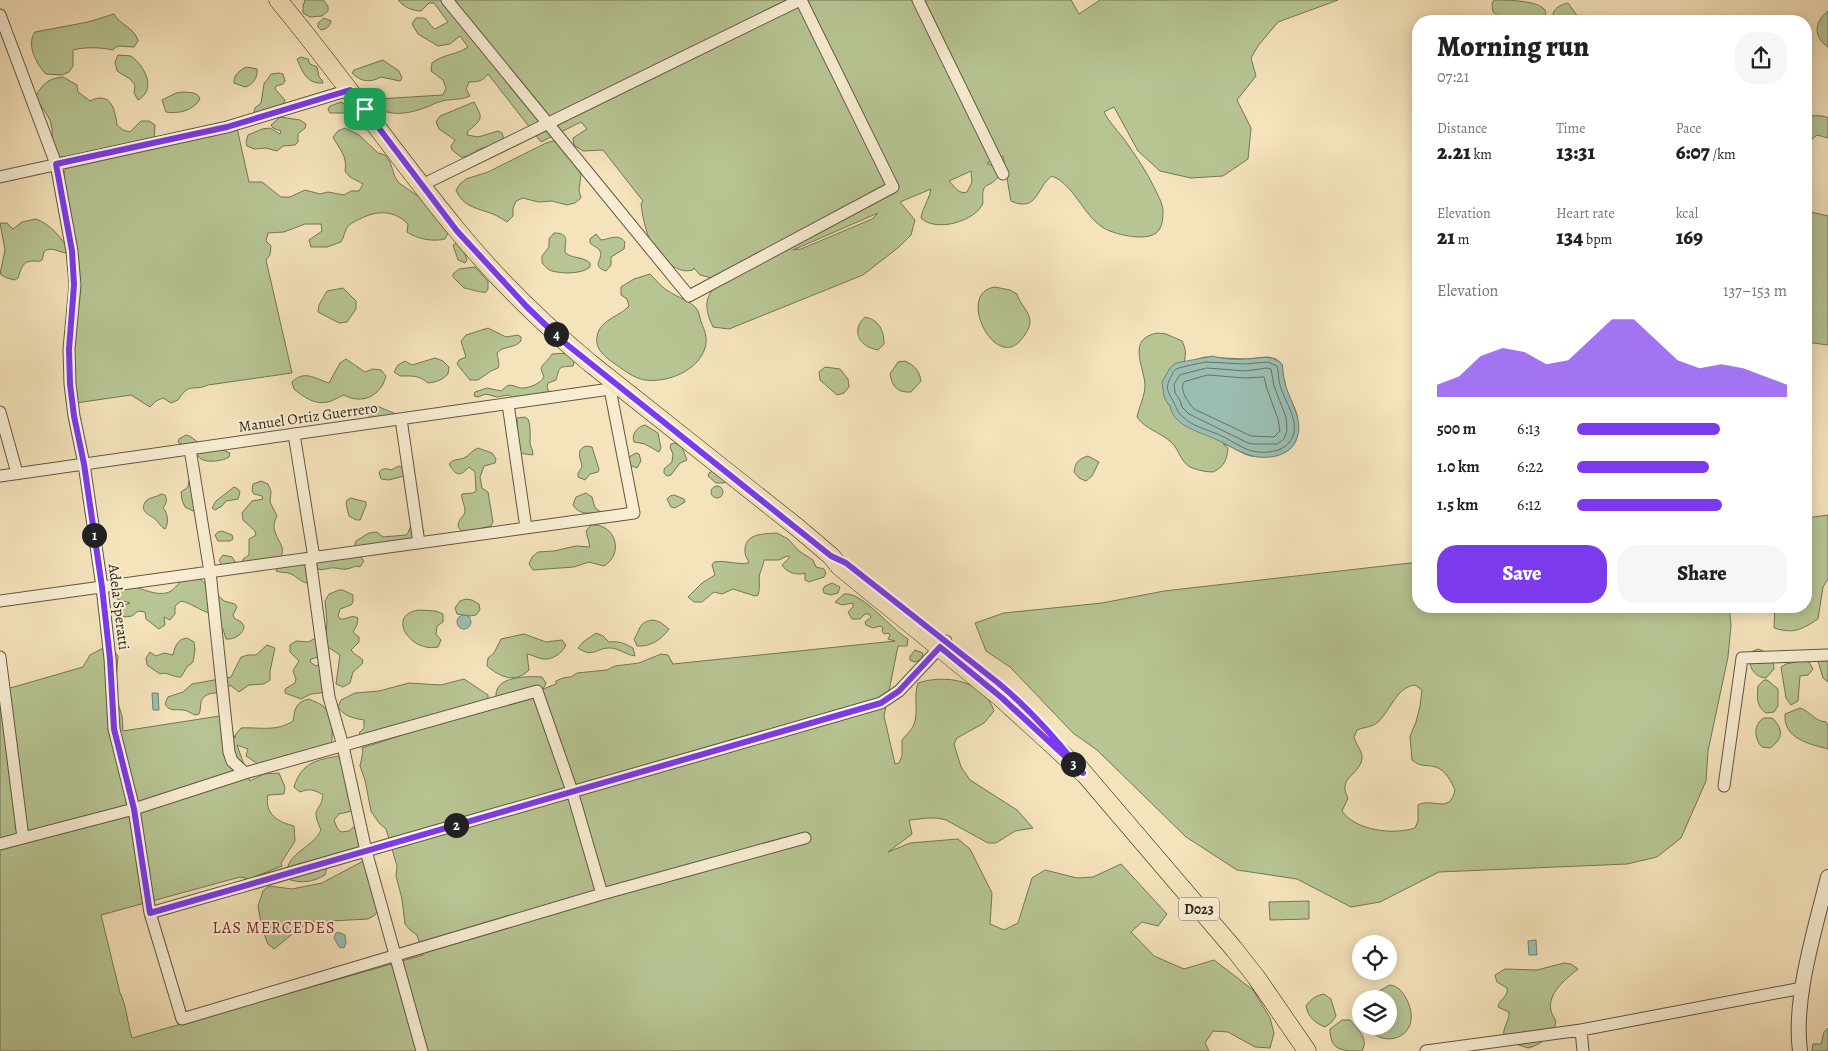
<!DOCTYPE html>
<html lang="en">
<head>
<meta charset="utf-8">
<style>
  body { margin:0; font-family:Alegreya,serif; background:#f6f6f6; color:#202124; height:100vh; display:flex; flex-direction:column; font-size:19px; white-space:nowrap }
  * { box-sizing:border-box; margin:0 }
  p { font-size:16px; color:#757577 }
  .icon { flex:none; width:28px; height:28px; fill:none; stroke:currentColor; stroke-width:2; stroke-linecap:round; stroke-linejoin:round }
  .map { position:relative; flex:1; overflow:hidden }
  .side { position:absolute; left:1412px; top:15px; width:400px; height:598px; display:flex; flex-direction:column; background:#fff; border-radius:20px; box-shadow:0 2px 12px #0003 }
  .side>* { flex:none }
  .fabs { position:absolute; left:1352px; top:935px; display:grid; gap:10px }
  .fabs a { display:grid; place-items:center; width:45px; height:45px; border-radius:50%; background:#fff; box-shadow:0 2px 12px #0003; font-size:25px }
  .pin { position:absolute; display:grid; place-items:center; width:42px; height:42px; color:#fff; margin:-21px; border-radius:10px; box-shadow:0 2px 8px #0006 }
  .km { position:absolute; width:25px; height:25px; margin:-12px; border-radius:50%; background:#222; color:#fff; font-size:14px; line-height:25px; text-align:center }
  .round { display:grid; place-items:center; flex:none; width:52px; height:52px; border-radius:20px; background:#f6f6f6 }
  .summary { display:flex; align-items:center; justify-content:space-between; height:85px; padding:0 25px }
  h1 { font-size:28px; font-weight:800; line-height:38px }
  .figures { display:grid; grid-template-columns:repeat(3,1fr); gap:8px; height:85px; padding:5px 25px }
  .figures div { display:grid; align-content:center }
  .figures b { font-size:21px; font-weight:800 }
  .figures small { font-size:14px; font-weight:400 }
  .figures p { font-size:14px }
  .chart { height:140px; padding:10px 25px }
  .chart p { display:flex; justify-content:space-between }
  .chart svg { width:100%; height:90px; margin-top:5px; fill:#7c3aed; opacity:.7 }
  .cta { display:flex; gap:10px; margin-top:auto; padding:10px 25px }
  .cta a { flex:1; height:58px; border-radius:20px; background:#7c3aed; color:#fff; font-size:20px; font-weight:800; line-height:58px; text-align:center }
  .cta a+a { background:#f6f6f6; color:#202124 }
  ul { padding:0 25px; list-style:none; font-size:16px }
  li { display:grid; grid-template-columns:80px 60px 1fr; align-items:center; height:38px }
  li i { height:12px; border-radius:6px; background:#7c3aed }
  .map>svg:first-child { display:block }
  .green { fill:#b7c593; stroke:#747656; fill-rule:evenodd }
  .water { fill:#9cbeb2; stroke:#728275 }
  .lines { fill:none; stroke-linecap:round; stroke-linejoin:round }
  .shore { stroke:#677266; stroke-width:1 }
  .minor-casing { stroke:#635642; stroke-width:13 }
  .tertiary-casing { stroke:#635642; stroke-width:16 }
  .primary-casing { stroke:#322719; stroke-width:19 }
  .minor { stroke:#f8edd3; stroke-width:11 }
  .tertiary { stroke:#f8edd3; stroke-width:14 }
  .primary { stroke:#f5e3bb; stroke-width:18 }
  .route-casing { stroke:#fff; stroke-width:10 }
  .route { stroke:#7c3aed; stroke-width:6 }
  .labels { text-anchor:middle; stroke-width:4; stroke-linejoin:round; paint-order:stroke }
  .shield { fill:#f8edd3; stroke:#6d6251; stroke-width:1 }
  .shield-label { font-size:14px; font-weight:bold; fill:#322719 }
  .street-label { font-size:15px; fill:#322719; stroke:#f8edd3 }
  .neighbourhood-label { font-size:16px; letter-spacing:1px; fill:#7a1f14; stroke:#f8edd3 }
</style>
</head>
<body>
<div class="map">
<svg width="1828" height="1051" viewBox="0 0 1828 1051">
  <rect width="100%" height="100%" fill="#f5e3bb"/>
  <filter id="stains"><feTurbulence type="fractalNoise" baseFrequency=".004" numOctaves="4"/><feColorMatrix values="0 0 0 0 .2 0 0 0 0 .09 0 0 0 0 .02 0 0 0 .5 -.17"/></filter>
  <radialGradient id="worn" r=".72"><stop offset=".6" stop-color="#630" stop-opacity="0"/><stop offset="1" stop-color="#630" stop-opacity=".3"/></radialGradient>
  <path class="green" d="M305,0H323L328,6V11L322,16L310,17L303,13V6Z
    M398,0H1071L1079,14L1100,0H1338L1278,22L1258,46L1251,58L1256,76L1237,100L1251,128L1248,159L1223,176L1191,178L1160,171L1138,151L1114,107L1104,112C1109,122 1117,130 1124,139C1136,156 1147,172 1156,191C1159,198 1163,204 1163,212C1163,219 1162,229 1156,233C1145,242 1112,234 1102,227C1082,213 1074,185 1052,176C1036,187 1038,213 1011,201L1003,156L987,163L996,168L999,176C989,190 981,179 983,203C976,221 936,233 921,218C922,209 929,200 931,189L900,202L915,220L911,235L899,247L863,275L729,329L713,327C704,308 703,294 723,281L700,275L694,268L693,270C684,272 679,270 671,265C650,252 644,227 641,204L643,201L603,150L583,151L574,145L573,138L587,129L581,122L541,142L488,74C483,81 478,82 469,82L466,89L470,96C460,101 449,98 439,102C434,103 429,107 424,108C408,114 389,117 375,106L378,99L443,95L446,88L443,80L431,71L432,63C443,54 457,55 468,47L460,36L450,44L438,46L418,34L412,24L416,18C431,17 425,22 435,29L448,22L434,3H429L421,11C412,11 404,7 398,0ZM971,171L972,182L967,192C959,195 954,186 949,181ZM878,213L872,219L801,249L793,250Z
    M1494,0C1507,0 1560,0 1542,21H1521L1518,20C1508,24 1500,18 1493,12L1492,4Z
    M1568,3L1578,17L1577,21H1554C1550,11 1558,5 1568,3Z
    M1828,11V47C1813,37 1814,22 1828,11Z
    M114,14C120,25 135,28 138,41L134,47L118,46L112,50C102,47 83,47 73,50V66L69,72L62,75L46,74C36,64 26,44 35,32L88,22Z
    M324,18L331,21C330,26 327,29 321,30L318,27V23Z
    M118,55L131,56C145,66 157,90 138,100L134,93L135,85L130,79L117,71L115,62Z
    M301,57L308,59L310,64L317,67L319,77L322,80L323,83C307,84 303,73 297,59Z
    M383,60L399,71L402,78L400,81L381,77C370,83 361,82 352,73L354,70Z
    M247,67L257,69C258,77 253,85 245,87L234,83C233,75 241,69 247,67Z
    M279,73L283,74L285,81L283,84L276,86L275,89L285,100L282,107L257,115L254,112L255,108L261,103L264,84L271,74Z
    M63,77L77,85L78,92L90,101C110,91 115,108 117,125L123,130L130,132L141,121H149L155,125L154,140C128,145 79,160 54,156C50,145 54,135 51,124C49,114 39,106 36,96C42,84 49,78 63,77Z
    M183,92C190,93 197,91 200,99C193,111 178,114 166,112L162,100L176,93Z
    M341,102L347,106H351L356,111L353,113H330L328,109L330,106Z
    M474,102C483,118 483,119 468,131L467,135L478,137L498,131L502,133L504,140C496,144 488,146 480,149C473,152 469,157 461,157L452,150L451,146L455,140L439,129L436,122L440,116Z
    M1806,115C1813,117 1822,114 1828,118V138L1817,135L1811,140L1806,142Z
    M280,117L300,120L306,124L305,128L298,134V142L295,145L283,146L277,151L266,148L254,149L247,146L246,142L248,135L262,129L270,128L280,134L281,131L273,128L271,125Z
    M237,128L249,182H262L281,197H290L305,190L320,194L328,192L344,195L351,191H359L363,184L350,177L345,171C348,156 339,149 333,137L338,131L345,128L359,135L378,153L385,155L390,162L395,177L399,183L425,201L448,233L445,239C433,242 417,239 407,232L408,224C394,210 377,210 360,219C356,221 350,223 347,228C344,232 344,238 341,242L327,247H311L309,240L322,231L321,224H305L284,232L268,233L266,241L271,246L270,255L266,260L292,373L208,385C193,392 190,381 178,400L171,403L163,398L156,401L150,407L131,395L76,403L73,381L77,251L65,189L64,172L68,167Z
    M553,141L560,145L581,174L579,190L581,198L575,203L567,205L552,201L538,202L523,198L516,201L513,208V216L507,222C502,219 498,216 493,214C477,208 463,207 456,190L460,184L466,179L488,172L546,143Z
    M1806,211L1828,216V345L1806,342Z
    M36,219C50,224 64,239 69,253C61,254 55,247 46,250L44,252L42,260C35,263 42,261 34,261C22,260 21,270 18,278L15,280L7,278L0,274L5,250L0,223H7L13,229L22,222Z
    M554,233C570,233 565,241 565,252C571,259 582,256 590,263V267C582,274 563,274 552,271C548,270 545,266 542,263V256L549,247V239Z
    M596,234L601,240C611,239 618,233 625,242L624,249L611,257V265L606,271C590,266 604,259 600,251C599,248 593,246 590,243V239Z
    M457,243L463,248L467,260L465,263L458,260L453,245Z
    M475,267L488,281V289L486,292C481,293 470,289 464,288L453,277V274L459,269Z
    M650,274C656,280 662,288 670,292C677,297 690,301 696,308C699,311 700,318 701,322C705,331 708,339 705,348C698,371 667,383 645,380C633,378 624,370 615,364C605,357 595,349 597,337C599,320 619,317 629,306L627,299L621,295V287L634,279Z
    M995,287L1010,290L1017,294C1020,305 1030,311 1030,322C1030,328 1024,337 1019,342C993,368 956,292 995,287Z
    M343,288L356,301V309L347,322L339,323L318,312L319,305L327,291Z
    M865,317C879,320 884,330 884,344L878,350C860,347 850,331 865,317Z
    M488,328L506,337L518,335L521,337V341C514,349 504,345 497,353L499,364L498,368L491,371L478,380H470L457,364L459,360L466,357L461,341L466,335Z
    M1158,333L1166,334L1182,341C1186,349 1186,354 1184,363L1205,357L1245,359L1268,357L1276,359L1282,364C1283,370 1283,377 1285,383C1287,394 1294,404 1297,415C1304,450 1282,460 1251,456C1241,454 1233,446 1223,444L1228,448C1227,460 1224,467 1213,472C1205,472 1197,470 1190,467C1180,461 1179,449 1171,442C1160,432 1145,429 1137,417C1139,407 1145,396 1145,385C1144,366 1126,338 1158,333Z
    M570,353L575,359L573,366C558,367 560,366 556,380L548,383L547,387L550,394L514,401L512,397L509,395L497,397L486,394L478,397L474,396L475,392L487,388L501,391C503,390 505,387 507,386C512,383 518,389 523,388C530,388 541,383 544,377L541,369C542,364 549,360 552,354Z
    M435,358L443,361L449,367L448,374C442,380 437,382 428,383C419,375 412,376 400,376L394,372L398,365L405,361L412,365Z
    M346,359L365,372L373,369L381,370L386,376C381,396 362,405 344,395C338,397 333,401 328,402C314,405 304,397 294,389L292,382C304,370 314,378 329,383L340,363Z
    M905,361C915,366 919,370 921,381L911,392C898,393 892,387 890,374L898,362Z
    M825,367L840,369L848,379L849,387L844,393L837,395L820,380L819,372Z
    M377,406L396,414L370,421V417L361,409L365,407Z
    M525,417L528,419C531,427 530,435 530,443C531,448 533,450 533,455L518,453L517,418Z
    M645,425L658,433L661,448L659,452L645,444L634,442C631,434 637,427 645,425Z
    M186,435C192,436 194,440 199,443C209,448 221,448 230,453L229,457C224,461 207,463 201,459C197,457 197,452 194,450C189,446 183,446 178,442L179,439Z
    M675,443L682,447L687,460L680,463L671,475L667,476L664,473V469L672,462L673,454L670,447L671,444Z
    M586,446L592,447L599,469L598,472L590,474L585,480L578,477V473L582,467C581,459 575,450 586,446Z
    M478,448L492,453L496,459L495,463L484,466L480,477L482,488L488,492L493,522L491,526C488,527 466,532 463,531C460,531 459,528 458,526C458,519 465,516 465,511C465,505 461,500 462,494L473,493L476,491L475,472L469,467C460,477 456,476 449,464C453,459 458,460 464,458C470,455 472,450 478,448Z
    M636,453L639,454L641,461L637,468L630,465L628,461L629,457Z
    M1088,456L1099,462L1092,476L1086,481L1079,478L1074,472C1075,462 1079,459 1088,456Z
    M399,466L402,468L404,476L389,480L381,479L379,472C383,468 386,468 391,470Z
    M720,467L728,478L724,483H716L708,476L709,473Z
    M193,479L196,510L193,511L185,507L182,500L181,492L188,487L189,480Z
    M261,481L268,484L271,491L270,502L277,516C266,535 290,544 280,558L243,563V559L249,555V539L256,535L255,531L243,520L242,513L252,501L263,499L262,496L254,494L252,491L253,484Z
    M711 492a6 6 0 1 1 12 0a6 6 0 1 1-12 0Z
    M234,487L238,489L240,492L238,499L226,501L222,506L215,510L212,508L216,501Z
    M586,493L592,497L595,508L601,512C590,514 579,515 573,505L576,497Z
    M161,494L165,495C168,501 166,503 163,508C168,513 169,523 165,529C161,527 160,524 156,520C151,515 138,512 146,501C150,497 157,497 161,494Z
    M674,495L684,499L685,502L675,508L671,507L667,499L670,496Z
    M351,498L366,502V506L360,520H356L349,516L346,504L347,500Z
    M1828,515V579L1823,587L1818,619C1801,630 1794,634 1774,628L1775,606H1806V518Z
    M411,525L422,528L424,531L421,538L354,549L356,541L369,533L377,532L383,537L406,535L408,533Z
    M591,525C615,523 625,553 604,566L589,562L574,567L533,570L529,564L532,557L538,552L554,551L576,546L590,547L586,531Z
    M222,531L232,535L233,539L230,541H218L215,535L218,532Z
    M777,533L788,539L799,551L813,560L816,567L824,569L826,573L824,577L809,582L805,580V573C797,576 786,572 782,565L790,557L787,556L779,560H764C763,565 762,568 760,573C758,578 761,586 758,595L755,596L733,589L722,594L714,592L702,602H694L688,597L702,583L715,575L712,565L714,562C726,560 737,565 749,563C748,559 745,557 745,552C744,533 763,534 777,533Z
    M223,555L232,557L236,563L223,567L219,560Z
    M359,555L364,561L360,567C354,565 353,568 347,569C342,570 339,568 335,568C328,567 324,571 318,569L308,579L307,583C300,582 296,575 288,573C284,572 281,573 276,571L278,567Z
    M1419,562V606H1729L1731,625L1728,657L1708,751L1706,781L1681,838L1657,857L1627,864L1439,872L1380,902L1351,907L1297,879L1237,870L1186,837L1097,750L1073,733L1010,667L986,651L975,623L1004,613L1102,603L1164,591ZM1415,685L1422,690L1420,706L1416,722L1410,736L1412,760C1422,768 1426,764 1436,767C1446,771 1451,781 1455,790C1450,815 1432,797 1418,805V821L1415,828C1393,835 1356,831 1342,811L1348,798C1337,777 1359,776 1362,759C1363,751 1356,745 1354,737L1357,730C1364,727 1374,727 1379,721C1391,709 1397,687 1415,685Z
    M184,579H200L224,601L235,604L237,607L233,615L234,618L241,622L244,626C244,634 234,640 226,639L223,629L219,626L214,608L209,613C199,610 191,603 181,601L175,606V614L170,620L164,617L165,625L159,629L146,619L145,612L138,611L132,616L124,617L119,611L124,605L130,603L117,599L114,592C129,576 147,597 166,593C173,592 178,583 184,579Z
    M832,583L840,587L838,593L831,595L824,593L823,589L825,586Z
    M339,590H343L353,595V602L351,605L340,609L338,616L340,619C347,620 351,614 358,618L357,625L353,632L359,637V642L351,650C354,655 359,656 363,660L362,664L353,672L350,683L343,687L336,684L340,655L326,646L318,657L311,659L310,662L316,666L320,664L327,692L311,694L301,699L285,693V689L295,683L296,679L293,671L299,661L290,652V645L296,641L308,642L326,633L327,621L325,601L329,594Z
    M844,594C862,591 892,630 908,639L907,646H898L884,716L895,764L899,763L902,756V740C906,735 912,730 914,724C919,711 913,697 918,683C945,674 984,680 994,711L984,723L957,738L954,744L961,767L970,780L1017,810L1033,828L1015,831L996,843H988L946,820C933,816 922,819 909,820L912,834L888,852L910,843L958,839L970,849L992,893L990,924L1004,930L1018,923L1032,878L1045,870L1077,878L1093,877L1121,864L1167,914L1158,926L1142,922L1131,932L1154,956L1184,969L1214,960L1253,990L1270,1018L1274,1033L1270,1048L1255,1047L1228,1032L1213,1031L1205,1043L1209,1051H0V691L83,667L90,655L105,647L113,650L118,656L115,694L122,716L123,731L226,715L235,738L236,734L241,728C259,727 277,732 293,721C295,708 296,702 309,699C313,701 319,703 323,706C331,713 334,735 331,745L301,753L286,755L279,760L258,764L246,756L248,749L237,745L250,781L264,774L279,773L285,787L284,794L268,795C264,814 278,822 294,826L295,841L281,863L282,866L249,879L240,877L101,915L120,993C126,1003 128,1026 132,1038L423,955L417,935L410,930L405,924L402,899L396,876L397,866L386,829L379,823L371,811L365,780L360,766L363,752L362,748L436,724L365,738L359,733L364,728V720C353,718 345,717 338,707L341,700L355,693L379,691L409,683L441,685L464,679L488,695V704L499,699L496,696C495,676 527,676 542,677L546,683L543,689L556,684V681L563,678L571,677L577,673L607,670L615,666L639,663L661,654L668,655L673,664L895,641L888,639L890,635L888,633L884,634L882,631L883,628L880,626L873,628L866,625L865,622L871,617L869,614H865L860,619H852L848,612L853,607V603L842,605L835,602Z
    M466,599L472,600L479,604L480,610L476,615L470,616L457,614L455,608L460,601Z
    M419,610L436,611L443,614V622L437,626L436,634L441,640L438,647C409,653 386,614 419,610Z
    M653,620L660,622L669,629C661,640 650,647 637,646L634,639C641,629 638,622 653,620Z
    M596,633L603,636L609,642C619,641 624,643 633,648L635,656C626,655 617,647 608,648C595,649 593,658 578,648L583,642Z
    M524,634L546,642L562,640L566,645C562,653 553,660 543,659C537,658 533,655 527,654L529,670C515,684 500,677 487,666L488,658L494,653L501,639Z
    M187,638L194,642L195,650L193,662L187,667L181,677C174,678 167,671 160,674L147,665L146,658L150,652L156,656L164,653L173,655C175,647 177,639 187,638Z
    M267,645L275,648L270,671V680L264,684L249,685L239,692L230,685L223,693C215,693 204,692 201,702C200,706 201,710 199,714L195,715C192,714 187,710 183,710C175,709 170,712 165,704L168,697L183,692L192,684L231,677L241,657L248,655H256Z
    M1758,649C1769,652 1774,659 1774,669L1766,678C1752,677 1747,663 1751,652Z
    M915,650L923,653L921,660L914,662L910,660V656Z
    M1801,661L1809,662L1813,669L1808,675L1800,676L1798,701L1791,705L1786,698L1781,667L1786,664Z
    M1818,661H1828V682L1823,678Z
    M1764,680H1767L1778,689V706L1774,712L1766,713C1756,706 1757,697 1758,686Z
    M1800,708C1810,711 1814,721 1826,722L1828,726V749C1810,744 1783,739 1785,714Z
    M1764,718H1772C1784,729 1783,739 1770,748L1762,747C1754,739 1753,724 1764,718Z
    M338,756L343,762L365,851L329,860L325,875C313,882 301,884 288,879C281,854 313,849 321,830C310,805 320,815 323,795C315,790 309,788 300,792L294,787C301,763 316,760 338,756ZM352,811L356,825L349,831L341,832L337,828L334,820L339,814Z
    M365,860L384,902L375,915L368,919L312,922C300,925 285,941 274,949L268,944L262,929L258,906L263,891L269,886L292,889L322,883Z
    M1309,901V919L1270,920L1269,902Z
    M1564,963L1571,964L1578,969C1566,979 1547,993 1551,1011C1552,1015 1555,1018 1556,1022C1553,1035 1541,1045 1528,1048L1510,1042L1504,1037C1502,1027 1510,1021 1509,1012L1498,1007C1499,999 1509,997 1507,988L1497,982L1495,975L1505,969L1537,970Z
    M1390,985C1398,986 1403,992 1407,1000C1425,1038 1381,1051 1367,1026H1389V999H1371L1379,991Z
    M1324,994L1331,999L1336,1016L1332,1022L1325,1027C1315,1023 1308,1017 1306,1006C1311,999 1315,996 1324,994Z
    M1342,1020H1350C1358,1029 1369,1039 1362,1051C1342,1051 1330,1051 1330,1029Z
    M1828,1028V1051H1812L1813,1044H1821L1824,1032Z"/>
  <path class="water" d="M1213,356C1223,359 1234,360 1245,359C1260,359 1269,353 1282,364C1283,370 1283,377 1285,383C1289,400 1304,420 1297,438C1290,459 1261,461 1244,453C1233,449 1223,442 1213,438C1197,431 1172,425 1170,405L1168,404L1164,397L1162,382L1170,368L1176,363Z
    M457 622a7 7 0 1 1 14 0a7 7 0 1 1-14 0Z
    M152,693H158L159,710H153Z
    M338,932L345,935L346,943L344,948L339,947L334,938L336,933Z
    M1536,940L1537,955H1529L1528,941Z"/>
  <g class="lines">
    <path class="shore" d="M1206,362L1245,364L1268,362L1277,366C1279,372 1278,379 1280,385C1284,400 1299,420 1293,436C1286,454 1261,455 1246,449C1235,444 1226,437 1215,433C1205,429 1193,426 1184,418C1176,411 1178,410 1174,403C1168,391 1164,389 1172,375C1173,372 1174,371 1176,369C1181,367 1200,363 1206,362Z
      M1207,368L1245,371L1267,368L1271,369L1274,386L1286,417L1287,430L1284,439L1277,444H1253L1248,443L1189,414L1182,407L1180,400L1175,393L1174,384L1180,375Z
      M1208,375L1245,378L1264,377L1267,389L1278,419L1280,431L1274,437L1251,436L1194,409C1188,402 1179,390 1184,382Z"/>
    <defs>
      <path id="minor" d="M447,0L689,296L893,187L801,0
        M918,0L1003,174
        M0,15L56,164L72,251L75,285L69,349L70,384L74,416L84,464L102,587L110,659L114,729L134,809L150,913L182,1019L602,894L805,838
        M0,177L227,127L349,90
        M422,185L800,0
        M508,404L526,528
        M0,412L17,473
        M401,419L419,543
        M294,434L314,558
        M190,449L210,572L229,752L232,761L245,773
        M0,476L617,388
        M310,558L329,697L343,746L366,851L422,1051
        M0,601L634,513L610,389
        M0,657L23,838
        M1724,786L1742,658L1828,655
        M0,844L134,809L245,773L537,691L572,791L602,894
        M150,913L881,703L899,691L946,641
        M1581,1030L1583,1051
        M1426,1051L1581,1030L1802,988"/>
      <path id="tertiary" d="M1800,1051C1793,999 1815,929 1828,877"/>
      <path id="primary" d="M278,0C340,74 395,155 457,230C497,279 542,323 590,363L798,528L831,556L840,567L1001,698L1083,773
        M1076,764L1234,949L1256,977L1307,1051"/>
    </defs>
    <use href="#minor" class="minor-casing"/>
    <use href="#tertiary" class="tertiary-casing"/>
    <use href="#primary" class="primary-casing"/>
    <use href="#minor" class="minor"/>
    <use href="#tertiary" class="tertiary"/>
    <use href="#primary" class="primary"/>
  </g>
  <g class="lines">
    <defs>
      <path id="route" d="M350,90L457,231L526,306L560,339L831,556L846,563L997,682C1030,709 1057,740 1083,773L1002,698L940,647L899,691L881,703L150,913L134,809L114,729L110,659L102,587L84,464L74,416L70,384L69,349L74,285L72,251L56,164L227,127Z"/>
    </defs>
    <use href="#route" class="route-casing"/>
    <use href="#route" class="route"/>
  </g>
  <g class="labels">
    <rect class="shield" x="1179" y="897.5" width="40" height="23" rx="4"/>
    <g class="shield-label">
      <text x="1199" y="914">D023</text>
    </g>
    <g class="street-label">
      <text transform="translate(308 417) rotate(-8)" y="5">Manuel Ortiz Guerrero</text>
      <text transform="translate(119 607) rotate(83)" y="5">Adela Speratti</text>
    </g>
    <g class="neighbourhood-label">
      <text x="274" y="933">LAS MERCEDES</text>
    </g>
  </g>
  <rect width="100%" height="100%" filter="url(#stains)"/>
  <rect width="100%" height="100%" fill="url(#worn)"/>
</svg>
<div class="fabs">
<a><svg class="icon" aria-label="locate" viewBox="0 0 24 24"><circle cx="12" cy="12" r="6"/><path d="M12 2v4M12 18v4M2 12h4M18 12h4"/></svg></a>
<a><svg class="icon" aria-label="layers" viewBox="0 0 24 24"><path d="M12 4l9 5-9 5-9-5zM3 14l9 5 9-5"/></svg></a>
</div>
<div class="pin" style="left:365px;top:109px;background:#1e9e55"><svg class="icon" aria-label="arrive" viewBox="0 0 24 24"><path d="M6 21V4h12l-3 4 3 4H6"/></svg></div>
<b class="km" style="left:94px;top:535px">1</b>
<b class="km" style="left:456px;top:825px">2</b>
<b class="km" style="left:1073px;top:764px">3</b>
<b class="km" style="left:556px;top:334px">4</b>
<section class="side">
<div class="summary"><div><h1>Morning run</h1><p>07:21</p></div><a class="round"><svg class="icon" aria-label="share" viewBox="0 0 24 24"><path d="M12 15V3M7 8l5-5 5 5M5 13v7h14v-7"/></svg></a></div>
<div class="figures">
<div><p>Distance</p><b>2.21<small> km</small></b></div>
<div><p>Time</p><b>13:31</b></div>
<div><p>Pace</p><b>6:07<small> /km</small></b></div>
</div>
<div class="figures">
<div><p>Elevation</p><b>21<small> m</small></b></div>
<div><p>Heart rate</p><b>134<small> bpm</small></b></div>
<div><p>kcal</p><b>169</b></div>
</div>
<div class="chart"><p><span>Elevation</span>137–153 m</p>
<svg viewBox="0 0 160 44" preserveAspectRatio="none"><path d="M0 44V38L10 34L20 24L30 20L40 22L50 28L60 26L70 16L80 6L90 6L100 16L110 26L120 30L130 28L140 30L150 34L160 38V44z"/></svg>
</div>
<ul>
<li><b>500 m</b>6:13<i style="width:68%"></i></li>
<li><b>1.0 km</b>6:22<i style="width:63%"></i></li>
<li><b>1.5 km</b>6:12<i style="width:69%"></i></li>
</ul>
<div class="cta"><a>Save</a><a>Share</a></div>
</section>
</div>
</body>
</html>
